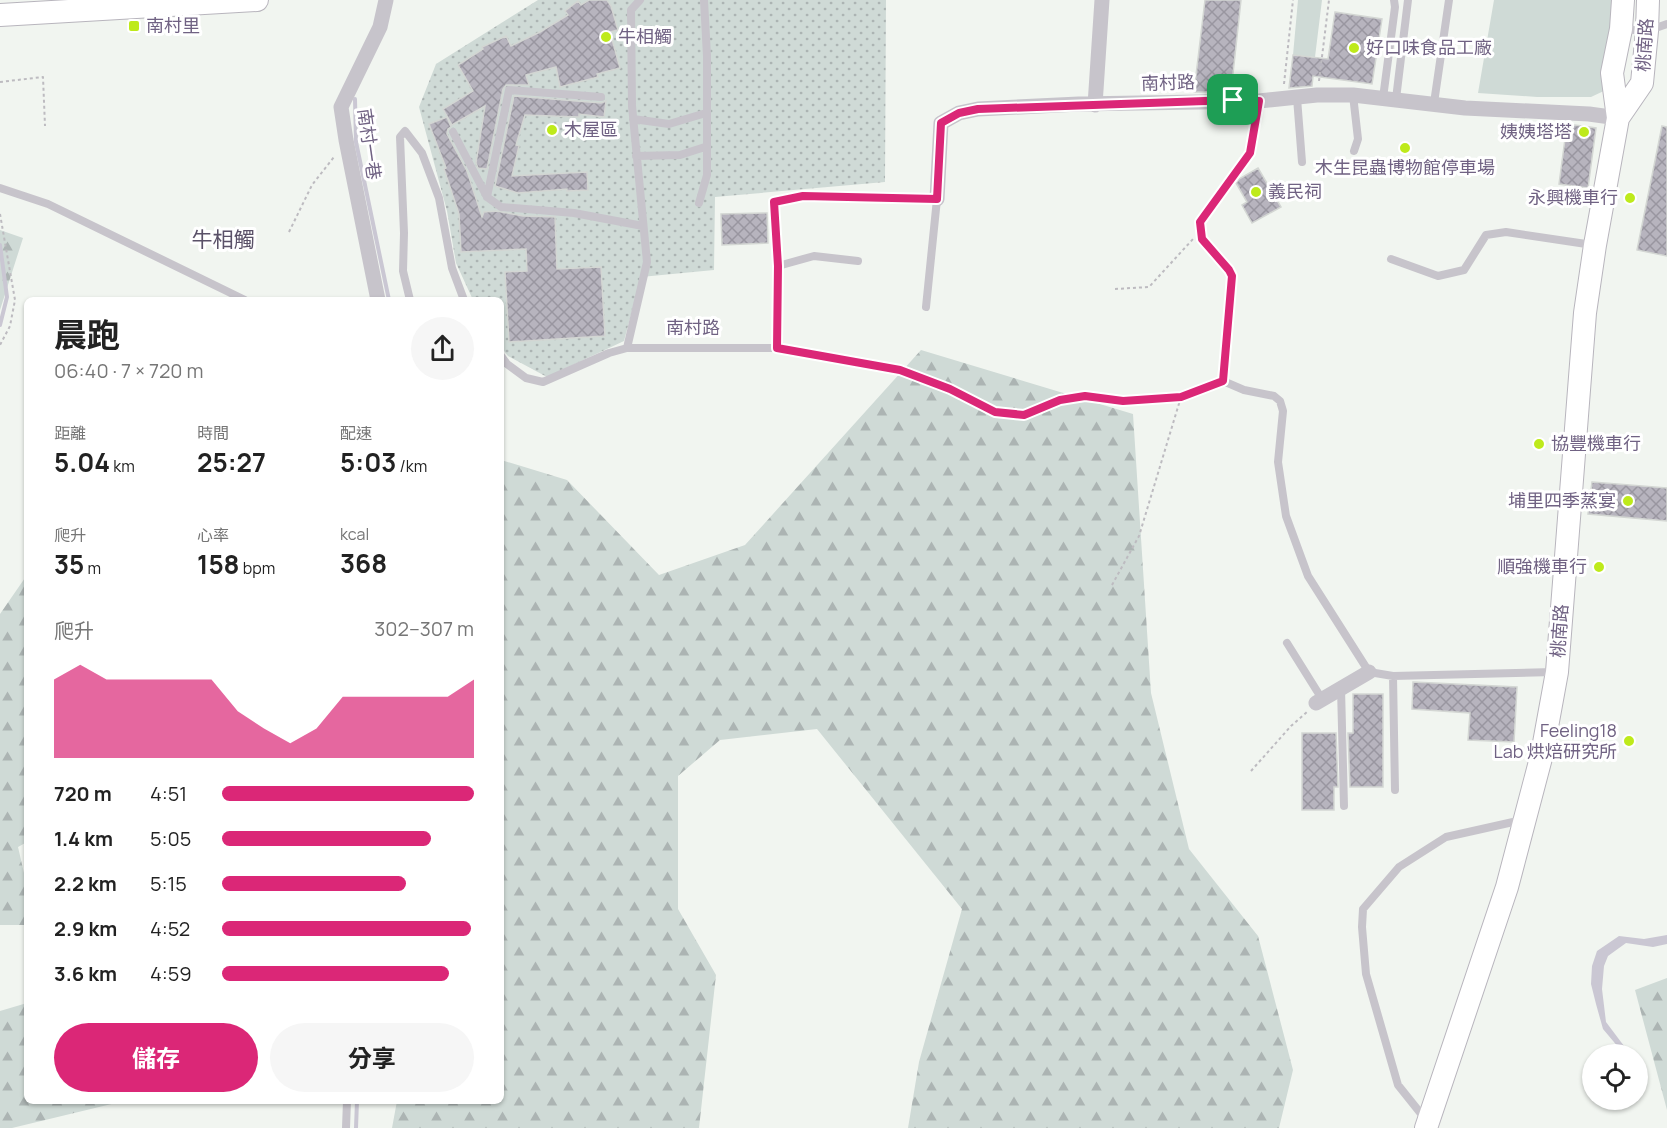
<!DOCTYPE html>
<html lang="zh-TW">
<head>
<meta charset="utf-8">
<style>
  body { margin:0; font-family:Manrope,"Noto Sans TC",sans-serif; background:#f6f6f6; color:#222; height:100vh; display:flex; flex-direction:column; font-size:22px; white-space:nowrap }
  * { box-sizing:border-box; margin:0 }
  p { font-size:20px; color:#767676 }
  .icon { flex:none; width:33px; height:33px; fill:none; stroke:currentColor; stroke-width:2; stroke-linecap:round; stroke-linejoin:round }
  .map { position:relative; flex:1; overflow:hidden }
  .drawer { position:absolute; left:24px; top:297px; width:480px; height:807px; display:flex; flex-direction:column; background:#fff; border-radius:9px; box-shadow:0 2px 4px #0004 }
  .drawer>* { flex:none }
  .buttons { position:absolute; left:1582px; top:1044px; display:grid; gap:12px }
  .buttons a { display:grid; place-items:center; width:66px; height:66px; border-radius:50%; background:#fff; box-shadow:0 2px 4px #0004; font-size:30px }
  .pin { position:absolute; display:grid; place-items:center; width:51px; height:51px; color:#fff; margin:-26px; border-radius:12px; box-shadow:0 3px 9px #0006 }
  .round { display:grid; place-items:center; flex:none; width:63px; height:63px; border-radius:32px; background:#f6f6f6 }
  .headline { display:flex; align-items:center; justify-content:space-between; height:102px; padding:0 30px }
  h1 { font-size:33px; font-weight:700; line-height:45px }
  .figures { display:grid; grid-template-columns:repeat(3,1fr); gap:9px; height:102px; padding:6px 30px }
  .figures div { display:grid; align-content:center }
  .figures b { font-size:26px; font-weight:700 }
  .figures small { font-size:16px; font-weight:400 }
  .figures p { font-size:16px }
  .chart { height:168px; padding:12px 30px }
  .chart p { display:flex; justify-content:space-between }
  .chart svg { width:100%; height:108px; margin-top:6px; fill:#db2777; opacity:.7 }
  .button { display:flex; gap:12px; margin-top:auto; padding:12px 30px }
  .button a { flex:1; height:69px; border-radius:36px; background:#db2777; color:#fff; font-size:24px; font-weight:700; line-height:69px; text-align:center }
  .button a+a { background:#f6f6f6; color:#222 }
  ul { padding:0 30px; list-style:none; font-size:20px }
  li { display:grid; grid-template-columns:96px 72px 1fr; align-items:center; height:45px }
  li i { height:15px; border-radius:8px; background:#db2777 }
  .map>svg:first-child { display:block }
  .grass { fill:#cfdad6 }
  .forest { fill:url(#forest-firs) }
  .park { fill:url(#park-dots) }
  .water { fill:#cac7d3 }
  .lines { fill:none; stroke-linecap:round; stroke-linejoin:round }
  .stream { stroke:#cac7d3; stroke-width:4 }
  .building { fill:url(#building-cross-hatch); stroke:#d3d6d3; stroke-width:1.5 }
  .primary-casing { stroke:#b8b5bd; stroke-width:24 }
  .path { stroke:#bdbbc0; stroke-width:2; stroke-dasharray:3 3; stroke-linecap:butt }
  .lane { stroke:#c7c4cb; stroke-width:8 }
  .street { stroke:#c7c4cb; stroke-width:15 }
  .primary { stroke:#fff; stroke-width:22 }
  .route-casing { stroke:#fff; stroke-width:12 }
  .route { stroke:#db2777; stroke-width:8 }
  .poi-dot { fill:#beea1b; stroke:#fff; stroke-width:2 }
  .labels { text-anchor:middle; stroke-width:6; stroke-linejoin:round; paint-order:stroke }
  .poi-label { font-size:18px; fill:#706283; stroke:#fff; text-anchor:start }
  .street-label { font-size:18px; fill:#706283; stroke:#fff }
  .quarter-label { font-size:21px; fill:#5a5168; stroke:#fff }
</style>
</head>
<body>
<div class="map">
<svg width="1667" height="1128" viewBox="0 0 1667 1128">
  <defs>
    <pattern id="forest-firs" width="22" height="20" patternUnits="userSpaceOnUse" patternTransform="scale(1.5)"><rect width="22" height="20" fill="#cfdad6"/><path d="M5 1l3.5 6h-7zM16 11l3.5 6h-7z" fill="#acb4b3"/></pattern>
    <pattern id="park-dots" width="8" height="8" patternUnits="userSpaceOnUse" patternTransform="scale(1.5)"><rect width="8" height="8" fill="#cfdad6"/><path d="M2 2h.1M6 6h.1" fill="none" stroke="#acb4b3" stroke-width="1.8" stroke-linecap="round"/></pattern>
    <pattern id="building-cross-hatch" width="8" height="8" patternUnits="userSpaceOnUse" patternTransform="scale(1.5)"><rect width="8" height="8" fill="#b7b4be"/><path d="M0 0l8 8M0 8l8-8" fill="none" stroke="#9996a0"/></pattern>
  </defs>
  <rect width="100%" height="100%" fill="#f1f5f0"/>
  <path class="grass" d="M1298,0H1322L1315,57L1293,55Z
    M1494,0H1620L1608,89L1591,97H1537L1478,93Z"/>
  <path class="forest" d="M0,230L23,238L0,310Z
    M921,350L1133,414L1151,693L1189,849L1258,936L1293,1070L1279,1128H908L919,1062L962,909L817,729L720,740L678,776V909L716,975L699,1128H392L397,1101H501V460L567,480L659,575L745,545Z
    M27,575V842L18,847L27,886V925H0V614Z
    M1667,978V1110L1635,990Z
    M27,1003V1101H124L12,1128H0V1011Z"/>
  <path class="park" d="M538,0H886L885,182L715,197L714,270L641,277L624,341L547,377L508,356L501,347V300H473L456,263L447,211L419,107L436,64Z"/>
  <path class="water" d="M1667,935V944L1653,947L1626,943L1608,956L1604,966L1602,989L1606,1022L1630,1054H1624L1603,1029L1596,1004L1591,984L1592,966L1597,951L1619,936L1644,939Z"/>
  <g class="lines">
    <path class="stream" d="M355,99L356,142L389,300
      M0,245L7,297L0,325
      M356,1128L357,1101"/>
  </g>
  <path class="building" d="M589,0H607L611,6L618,30L610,32L620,68L597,74L598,77L560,87L556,67L526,75L529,85H506L503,89L487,169L478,168L476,163L485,106L452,125L443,109L473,91L458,65L483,49L482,47L506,36L511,46L540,32L568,15L565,11L578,1L581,5Z
    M1205,0H1241L1231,92H1194Z
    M1335,12L1382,19L1372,84L1313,76L1312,86L1289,88L1293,55L1328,59Z
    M514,96L601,103L606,101L604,117L579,114V117L525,115L516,145L519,146L512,176L587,172L588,190L567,191V189L518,193L495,186Z
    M447,117L451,127L448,129L447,134L467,171L482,217L484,212L496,211L523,216L555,217L557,269L601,267L605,336L509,342L505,272L527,271L526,249L461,252L459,214L444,169L446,168L429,124Z
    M1567,124L1596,128L1588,188L1559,184Z
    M1662,126L1667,127V256L1637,250Z
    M1258,168L1281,207L1252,223L1242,205L1247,202L1236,183L1239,179Z
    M767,213L768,243L722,245L721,214Z
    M1592,482L1667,488V521L1588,514Z
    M1413,682L1517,687L1514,742L1468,740L1470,713L1412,709Z
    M1353,694H1383V787H1350L1348,733H1353Z
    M1302,733H1336L1338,787H1334V810H1302Z"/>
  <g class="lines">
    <defs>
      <path id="primary" d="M0,15L257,0
        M1618,118L1642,83L1647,31L1648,0
        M1426,1128L1507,887L1542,754L1557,672L1585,313L1595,245L1618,118L1612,73L1621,29L1623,0"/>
    </defs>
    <use href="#primary" class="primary-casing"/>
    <path class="path" d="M1319,81L1329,0
      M0,82L43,77L45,126
      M1284,84L1293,0
      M0,214L15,300L10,326L0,345
      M289,232L312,185L334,157
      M1115,289L1149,287L1193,239
      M911,375L950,389L995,412L1024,415L1060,400L1085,396L1123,401L1181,397
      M1112,585L1139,536L1181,397L1215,384
      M1251,771L1291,726L1307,712"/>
    <path class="lane" d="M1622,29L1647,31L1667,24
      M1353,95L1358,139L1354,151
      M1297,98L1302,162
      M1383,98L1395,7L1394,0
      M1396,99L1408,0
      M1259,101L1250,153L1200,222C1201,245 1215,254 1229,270L1232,276L1223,381L1244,390L1274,396L1280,401L1283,411L1278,462L1286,516L1308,576L1369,672L1393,676L1554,672
      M1434,103L1449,0
      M633,119L669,124L706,113
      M453,132L487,197L501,207L574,213L643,226
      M636,156L680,155L705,147
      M0,188L48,204L245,300
      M487,197L509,90L601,97
      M699,203L707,175V56L704,0
      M1391,259L1438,276L1464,270L1486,235L1506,232L1593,245
      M778,266L814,256L858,261
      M410,300L403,271L404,233L400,137L405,131L422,153L439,198L452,268L464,300
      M627,348L647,262L632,106L631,10L640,0
      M777,348L778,266L775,202L803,197L937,199L926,307
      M501,356L507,364L526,378L543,382L609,353L627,348H777L900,371
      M1287,643L1322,699
      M1393,676L1395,790
      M1341,688L1344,806
      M1426,1120L1398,1085L1366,974L1362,927L1363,909L1399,867L1446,837L1522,820
      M346,1128L347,1101"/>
    <path class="street" d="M1095,105L1102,0
      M937,199L941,123L959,113L978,109L1079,104L1259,101L1317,95H1353L1465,108L1589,114L1618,118
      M378,300L346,140L341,107L380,27L386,0
      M1316,703L1369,672"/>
    <use href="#primary" class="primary"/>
  </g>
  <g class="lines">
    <defs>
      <path id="route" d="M1233,100L1259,101L1250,153L1200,222L1202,239L1229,270L1232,276L1223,381L1181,397L1123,401L1085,396L1060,400L1024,415L995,412L950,389L900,370L777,348L778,266L774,202L803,196L937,199L941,123L959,113L978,109Z"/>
    </defs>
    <use href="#route" class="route-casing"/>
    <use href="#route" class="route"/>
  </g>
  <g class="poi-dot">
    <rect x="128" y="20" width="12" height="12" rx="3"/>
    <circle cx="606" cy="37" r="6"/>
    <circle cx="1354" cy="48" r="6"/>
    <circle cx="552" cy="130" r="6"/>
    <circle cx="1584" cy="132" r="6"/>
    <circle cx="1405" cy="148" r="6"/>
    <circle cx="1256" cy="192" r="6"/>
    <circle cx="1630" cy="198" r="6"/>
    <circle cx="1539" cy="444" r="6"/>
    <circle cx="1628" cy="501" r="6"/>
    <circle cx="1599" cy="567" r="6"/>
    <circle cx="1629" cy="741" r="6"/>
  </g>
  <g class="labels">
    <g class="poi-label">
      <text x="146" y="32">南村里</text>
      <text x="618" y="43">牛相觸</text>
      <text x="1366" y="54">好口味食品工廠</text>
      <text x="564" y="136">木屋區</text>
      <text x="1572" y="138" text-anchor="end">姨姨塔塔</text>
      <text x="1405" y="174" text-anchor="middle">木生昆蟲博物館停車場</text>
      <text x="1268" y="198">義民祠</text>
      <text x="1618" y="204" text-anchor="end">永興機車行</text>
      <text x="1551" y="450">協豐機車行</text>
      <text x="1616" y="507" text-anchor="end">埔里四季蒸宴</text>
      <text x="1587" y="573" text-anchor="end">順強機車行</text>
      <text x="1617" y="737" text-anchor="end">Feeling18<tspan x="1617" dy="21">Lab 烘焙研究所</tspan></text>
    </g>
    <g class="street-label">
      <text transform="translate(1645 45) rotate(-86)" y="6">桃南路</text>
      <text transform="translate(1168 83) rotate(-2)" y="6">南村路</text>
      <text transform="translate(369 144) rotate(82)" y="6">南村一巷</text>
      <text x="693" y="334">南村路</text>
      <text transform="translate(1560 631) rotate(-86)" y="6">桃南路</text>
    </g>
    <g class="quarter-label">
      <text x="223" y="247">牛相觸</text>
    </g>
  </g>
</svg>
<div class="buttons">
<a><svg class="icon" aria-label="locate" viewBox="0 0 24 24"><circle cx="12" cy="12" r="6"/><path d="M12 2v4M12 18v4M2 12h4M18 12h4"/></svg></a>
</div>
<div class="pin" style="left:1233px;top:100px;background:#1e9e55"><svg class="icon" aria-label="arrive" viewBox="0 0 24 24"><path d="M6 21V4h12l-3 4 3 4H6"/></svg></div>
<section class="drawer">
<div class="headline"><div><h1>晨跑</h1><p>06:40 · 7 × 720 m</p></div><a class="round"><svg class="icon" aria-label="share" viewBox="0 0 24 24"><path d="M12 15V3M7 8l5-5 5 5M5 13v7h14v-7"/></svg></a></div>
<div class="figures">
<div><p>距離</p><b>5.04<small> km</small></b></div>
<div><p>時間</p><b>25:27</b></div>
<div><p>配速</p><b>5:03<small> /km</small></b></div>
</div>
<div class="figures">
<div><p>爬升</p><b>35<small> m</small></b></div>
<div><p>心率</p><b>158<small> bpm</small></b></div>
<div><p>kcal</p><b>368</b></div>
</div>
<div class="chart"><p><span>爬升</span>302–307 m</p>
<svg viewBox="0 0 160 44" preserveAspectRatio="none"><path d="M0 44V12L10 6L20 12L30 12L40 12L50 12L60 12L70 25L80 32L90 38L100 32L110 19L120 19L130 19L140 19L150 19L160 12V44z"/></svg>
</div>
<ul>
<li><b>720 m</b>4:51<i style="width:100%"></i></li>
<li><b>1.4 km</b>5:05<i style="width:83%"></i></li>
<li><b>2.2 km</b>5:15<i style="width:73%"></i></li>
<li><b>2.9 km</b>4:52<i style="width:99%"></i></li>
<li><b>3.6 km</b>4:59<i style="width:90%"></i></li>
</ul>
<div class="button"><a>儲存</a><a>分享</a></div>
</section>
</div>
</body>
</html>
